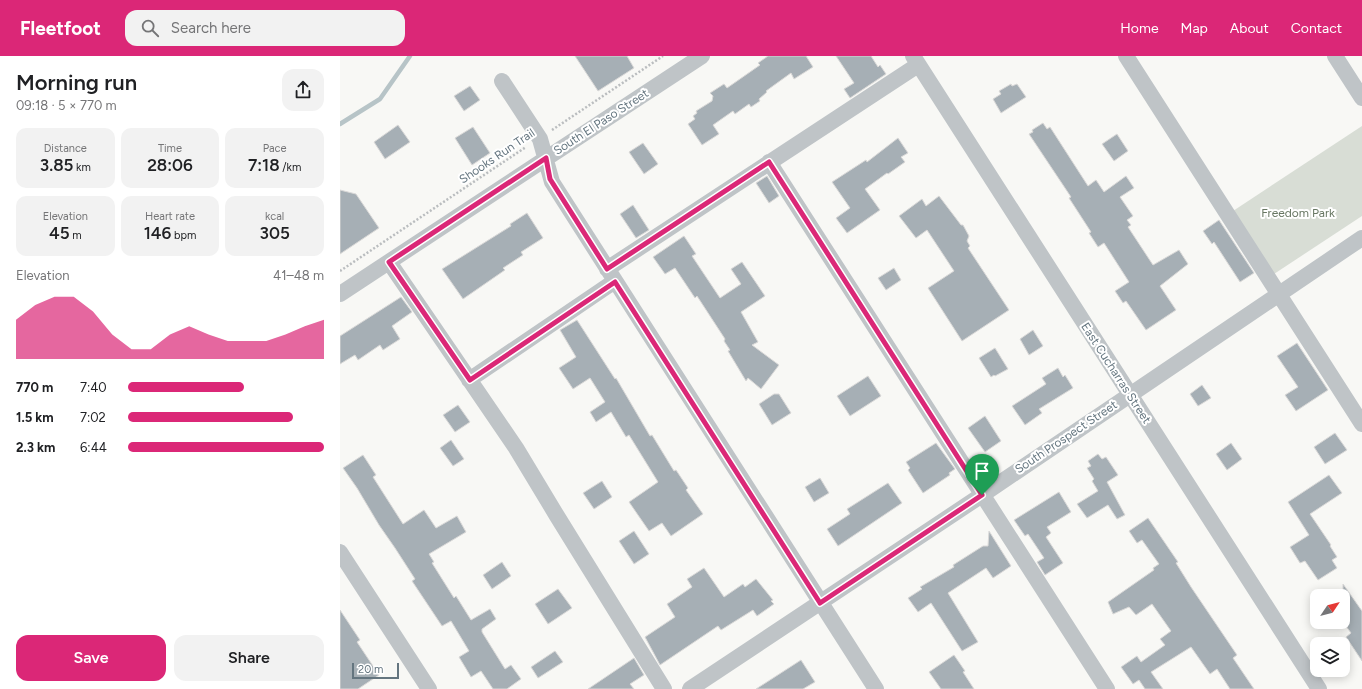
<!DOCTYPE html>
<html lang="en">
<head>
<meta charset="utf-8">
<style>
  body { margin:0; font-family:Figtree,sans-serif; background:#f2f2f2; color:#202124; height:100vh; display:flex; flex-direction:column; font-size:15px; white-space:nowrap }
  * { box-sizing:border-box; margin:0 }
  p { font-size:13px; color:#757577 }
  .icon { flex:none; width:22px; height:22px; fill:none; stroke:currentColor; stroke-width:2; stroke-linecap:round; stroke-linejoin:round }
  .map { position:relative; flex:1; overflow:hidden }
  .sheet { display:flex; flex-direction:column; background:#fff; width:340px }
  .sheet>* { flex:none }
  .needle { width:26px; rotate:55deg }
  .buttons { position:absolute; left:970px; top:533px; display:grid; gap:8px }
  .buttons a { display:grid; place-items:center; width:40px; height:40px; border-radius:8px; background:#fff; box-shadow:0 2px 10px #0003; font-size:20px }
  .scale { position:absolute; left:12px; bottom:10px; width:47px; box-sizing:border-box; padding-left:4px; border:2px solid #64757f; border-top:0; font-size:11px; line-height:14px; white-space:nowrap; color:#64757f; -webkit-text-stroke:3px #fff; paint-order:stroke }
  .pin { position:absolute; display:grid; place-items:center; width:34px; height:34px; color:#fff; margin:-41px -17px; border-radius:50% 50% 50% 0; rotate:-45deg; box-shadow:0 0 4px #0007 }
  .pin .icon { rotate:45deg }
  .round { display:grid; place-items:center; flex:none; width:42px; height:42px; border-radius:12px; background:#f2f2f2 }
  .headline { display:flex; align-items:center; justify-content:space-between; height:68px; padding:0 16px }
  h1 { font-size:22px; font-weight:600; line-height:30px }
  .metrics { display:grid; grid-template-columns:repeat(3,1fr); gap:6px; height:68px; padding:4px 16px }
  .metrics div { display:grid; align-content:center; border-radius:10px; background:#f2f2f2; text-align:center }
  .metrics b { font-size:17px; font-weight:600 }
  .metrics small { font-size:11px; font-weight:400 }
  .metrics p { font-size:11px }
  .chart { height:112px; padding:8px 16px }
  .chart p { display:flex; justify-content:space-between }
  .chart svg { width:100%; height:72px; margin-top:4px; fill:#db2777; opacity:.7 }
  .button { display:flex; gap:8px; margin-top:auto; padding:8px 16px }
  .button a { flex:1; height:46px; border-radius:12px; background:#db2777; color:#fff; font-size:16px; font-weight:600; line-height:46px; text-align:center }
  .button a+a { background:#f2f2f2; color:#202124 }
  ul { padding:0 16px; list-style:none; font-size:13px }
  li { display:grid; grid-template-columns:64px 48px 1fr; align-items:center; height:30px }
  li i { height:10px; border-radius:5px; background:#db2777 }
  header { display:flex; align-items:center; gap:24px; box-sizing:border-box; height:56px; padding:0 20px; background:#db2777; color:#fff }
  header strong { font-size:19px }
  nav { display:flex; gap:22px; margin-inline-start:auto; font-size:14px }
  .search { width:280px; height:36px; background:#f2f2f2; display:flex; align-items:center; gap:10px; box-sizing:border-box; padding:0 14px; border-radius:12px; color:#757577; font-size:15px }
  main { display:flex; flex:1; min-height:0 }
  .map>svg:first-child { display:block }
  .green { fill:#d8ddd5 }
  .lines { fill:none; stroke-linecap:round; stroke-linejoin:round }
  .stream { stroke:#b7c4c7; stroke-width:4.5 }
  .building { fill:#a6afb5; stroke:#dad9d8 }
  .path { stroke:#babdbf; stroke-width:2.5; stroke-dasharray:2 2; stroke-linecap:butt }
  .minor { stroke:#bfc4c7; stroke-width:16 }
  .route-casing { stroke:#fff; stroke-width:8 }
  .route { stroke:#db2777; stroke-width:5 }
  .labels { text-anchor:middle; stroke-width:4; stroke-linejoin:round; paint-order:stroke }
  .street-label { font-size:12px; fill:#64757f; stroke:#fff }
  .park-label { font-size:12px; fill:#687763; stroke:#fff }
</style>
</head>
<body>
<header>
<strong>Fleetfoot</strong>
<div class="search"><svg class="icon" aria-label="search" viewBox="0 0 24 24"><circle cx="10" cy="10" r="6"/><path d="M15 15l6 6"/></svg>Search here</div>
<nav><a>Home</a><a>Map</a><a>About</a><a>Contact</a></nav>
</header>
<main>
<section class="sheet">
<div class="headline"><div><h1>Morning run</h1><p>09:18 · 5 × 770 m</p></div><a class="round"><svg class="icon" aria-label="share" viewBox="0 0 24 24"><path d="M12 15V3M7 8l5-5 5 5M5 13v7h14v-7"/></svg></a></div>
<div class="metrics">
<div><p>Distance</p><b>3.85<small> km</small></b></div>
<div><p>Time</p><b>28:06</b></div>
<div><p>Pace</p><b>7:18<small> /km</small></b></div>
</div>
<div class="metrics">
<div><p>Elevation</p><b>45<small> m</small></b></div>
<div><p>Heart rate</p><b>146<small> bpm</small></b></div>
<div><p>kcal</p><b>305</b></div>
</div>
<div class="chart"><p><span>Elevation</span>41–48 m</p>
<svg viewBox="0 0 160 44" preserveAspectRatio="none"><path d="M0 44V20L10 11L20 6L30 6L40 15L50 29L60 38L70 38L80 29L90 24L100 29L110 33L120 33L130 33L140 29L150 24L160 20V44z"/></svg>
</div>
<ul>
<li><b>770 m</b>7:40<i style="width:59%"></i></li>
<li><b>1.5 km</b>7:02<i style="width:84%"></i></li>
<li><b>2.3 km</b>6:44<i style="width:100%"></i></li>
</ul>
<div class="button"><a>Save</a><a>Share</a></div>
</section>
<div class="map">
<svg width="1022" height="633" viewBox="0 0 1022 633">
  <rect width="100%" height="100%" fill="#f8f8f5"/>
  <path class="green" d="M1022,70V160L934,218L893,155Z"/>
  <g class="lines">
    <path class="stream" d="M0,68L40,43L70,0"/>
  </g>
  <path class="building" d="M235,0H287L294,12L258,35Z
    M428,0H466L473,11L454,23L451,17L426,35L427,36L419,43L420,45L411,51L409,48L395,58L393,55L373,69L379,78L362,89L348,68L355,63L353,60L357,57L356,55L372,45L373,40L370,37L384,28L387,32L420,9L418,7Z
    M496,0H531L538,11L540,9L546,18L510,42L504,33L514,27Z
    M671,28L672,30L677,28L686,41L661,57L653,43L661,38L659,35Z
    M130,30L140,44L124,55L114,40Z
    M703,67L707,73L710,71L748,130L756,124L764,136L786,120L794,132L780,141L793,160L787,164L791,169L788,171L813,209L839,194L848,208L820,230L836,254L806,274L786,245L783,247L775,235L789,226L764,187L758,191L749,177L751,176L729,142L731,141L689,78L693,76L692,74Z
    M58,69L70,86L45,103L34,86Z
    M133,71L150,97L132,109L115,82Z
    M777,78L788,95L774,105L762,88Z
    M558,82L568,97L561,101L565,106L548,118L547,117L525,133L540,154L507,177L496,162L510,152L492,126L526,104L527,106Z
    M303,87L318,108L304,118L289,96Z
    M427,120L439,140L429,147L416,127Z
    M0,134L16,138L39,172L0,198Z
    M599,140L621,169H623L629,180L627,185L630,190L628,192L669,254L622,285L588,232L614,215L587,174L576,182L559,160L582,143L586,150Z
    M293,149L309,174L296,182L280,158Z
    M187,157L203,182L181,196L183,199L163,212L165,214L123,243L102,213L171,170L170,168Z
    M879,164L914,217L900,226L874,186L872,188L863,175Z
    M344,180L356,198L352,200L380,242L401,228L391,213L402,206L425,240L401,256L418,286L412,289L439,309L421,333L408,322L406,325L388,295L390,294L384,285L385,283L357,240L355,242L335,212L325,218L313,201Z
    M554,212L561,224L546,234L538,222Z
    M61,241L72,256L52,270L60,283L43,294L40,289L18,304L15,299L0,308V280Z
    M237,264L275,323L276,322L310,380L312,379L334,415L336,414L348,432L346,434L363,458L331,480L322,467L309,475L289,446L318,426L289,379L286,381L271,356L256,366L250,356L265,346L250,322L233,333L219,312L236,301L220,274Z
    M693,274L703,290L689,299L680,283Z
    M957,287L988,334L956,355L945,339L958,331L937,300Z
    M655,292L668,313L655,320L654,319L651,321L639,302Z
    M718,312L723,321L725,319L733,332L699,353L702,357L685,369L672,350L706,328L702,322Z
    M528,320L541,340L510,360L497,340Z
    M862,329L871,342L858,350L850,338Z
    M434,338H439L451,357L432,369L419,348Z
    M118,349L130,366L115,376L103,359Z
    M645,360L661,385L645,396L628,372Z
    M995,377L1007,394L985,408L974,391Z
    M111,384L124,403L113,410L100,392Z
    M596,387L615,413L609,417L610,419L583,437L568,414L570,412L566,406Z
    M891,387L902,403L887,414L876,398Z
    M758,398L762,403L766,401L778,419L767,426L785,459L777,463L768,449L747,462L737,448L758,435L752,425L754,423L747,412L751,410L748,405Z
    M23,399L36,419L33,421L63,468L84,454L96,472L117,460L126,476L89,498L94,506L92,507L114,542L116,540L131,564L150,553L156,563L142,573V576L165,613L171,609L181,623L167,633H153L141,615L131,621L119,601L129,595L111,565L102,570L72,525L75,523L55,492L39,469L17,432L3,412Z
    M989,419L1002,437L970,458L991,489L990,490L997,501L992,504L997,512L978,524L965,505L960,507L950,491L969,479L948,446Z
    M480,422L489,437L474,446L465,431Z
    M262,425L272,441L254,453L243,437Z
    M548,427L562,447L498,490L487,473L510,458L507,453Z
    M719,436L731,456L707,471L711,477L706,481L723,507L705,519L697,506L704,502L688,478L685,480L674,464Z
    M808,462L838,506L836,507L851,531L897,599L893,602L914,633H890L877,613L870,618L851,591L811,616L823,633H805L799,624L793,628L781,611L797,600L801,606L825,589L820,583L831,575L812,548L796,559L789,551L773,558L768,546L814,514L813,512L819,508L802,484L797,487L789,475Z
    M294,475L309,498L294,508L279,485Z
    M649,475L671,510L653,522L646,512L608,537L638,586L622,595L591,547L578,556L568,542L582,533L580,531L614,511L613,509L643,490H648Z
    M162,506L171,520L152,533L143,519Z
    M364,512L384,541L403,528L405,531L416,523L433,544L431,545L434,548L417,560L413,554L381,574L378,570L320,609L305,581L335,561L327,548L352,531L347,523Z
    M1003,528L1022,555V605L1006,581L1011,577L1003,566Z
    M218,533L232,552L208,568L195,548Z
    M0,554L20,584L17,586L39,619L18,633H0Z
    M215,595L223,606L198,622L191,611Z
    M614,599L625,615L623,616L634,633H601L589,616Z
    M294,602L304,619L290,628L294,633H248Z
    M461,604L475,626L463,633H416Z"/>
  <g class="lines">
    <path class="path" d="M212,74L323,0
      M0,215L186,91"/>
    <path class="minor" d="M573,0L979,633
      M786,0L1022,368
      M995,0L1022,42
      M162,25L200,83L212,126L536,633
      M429,106L767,633
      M49,206L176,392L217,460L324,633
      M267,213L578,9
      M0,238L362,0
      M129,324L275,225
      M0,496L89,633
      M350,633L642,439L1022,182"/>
  </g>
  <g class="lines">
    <defs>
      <path id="route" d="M206,102L210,123L267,213L429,106L642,439L480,547L275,226L130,324L49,206Z"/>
    </defs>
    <use href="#route" class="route-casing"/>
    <use href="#route" class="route"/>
  </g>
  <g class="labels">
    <g class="street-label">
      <text transform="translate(261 66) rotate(-33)" y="4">South El Paso Street</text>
      <text transform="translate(157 100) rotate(-34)" y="4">Shooks Run Trail</text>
      <text transform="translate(776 317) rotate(57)" y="4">East Cucharras Street</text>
      <text transform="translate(726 381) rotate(-34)" y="4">South Prospect Street</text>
    </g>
    <g class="park-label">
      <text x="958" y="161">Freedom Park</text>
    </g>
  </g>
</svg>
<div class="buttons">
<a><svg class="needle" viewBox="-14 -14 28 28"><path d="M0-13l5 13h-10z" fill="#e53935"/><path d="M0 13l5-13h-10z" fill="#757577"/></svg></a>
<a><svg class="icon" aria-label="layers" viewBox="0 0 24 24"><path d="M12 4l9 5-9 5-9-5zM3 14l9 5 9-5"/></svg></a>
</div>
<div class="scale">20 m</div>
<div class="pin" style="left:642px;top:439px;background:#1e9e55"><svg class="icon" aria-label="arrive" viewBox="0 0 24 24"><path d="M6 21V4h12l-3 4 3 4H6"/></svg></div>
</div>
</main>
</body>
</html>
